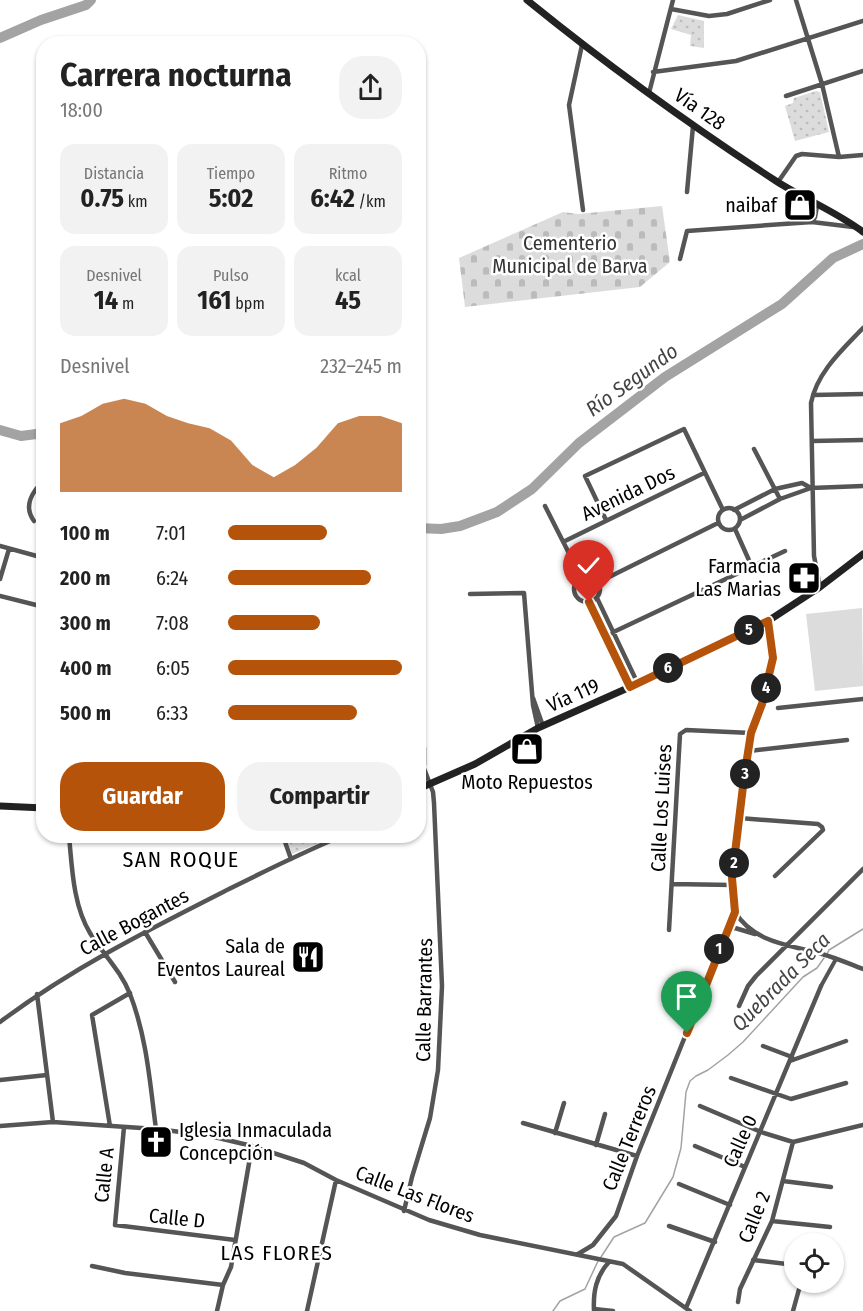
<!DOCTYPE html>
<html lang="es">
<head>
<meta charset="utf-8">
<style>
  body { margin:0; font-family:"Fira Sans Condensed",sans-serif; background:#f2f2f2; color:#222; height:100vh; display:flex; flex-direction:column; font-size:22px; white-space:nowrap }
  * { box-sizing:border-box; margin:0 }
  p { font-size:20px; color:#767676 }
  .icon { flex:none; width:33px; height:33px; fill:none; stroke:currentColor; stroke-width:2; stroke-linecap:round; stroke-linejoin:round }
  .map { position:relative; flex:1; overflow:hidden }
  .side { position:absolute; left:36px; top:36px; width:390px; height:807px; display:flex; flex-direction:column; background:#fff; border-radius:24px; box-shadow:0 2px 4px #0004 }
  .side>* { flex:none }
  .tools { position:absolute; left:784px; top:1233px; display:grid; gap:12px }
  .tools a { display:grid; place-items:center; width:60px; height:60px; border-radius:50%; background:#fff; box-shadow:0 2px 4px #0004; font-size:30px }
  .pin { position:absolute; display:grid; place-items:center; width:51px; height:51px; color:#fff; margin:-62px -26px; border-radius:50% 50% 50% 0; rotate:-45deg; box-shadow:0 0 6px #0007 }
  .pin .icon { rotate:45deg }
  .km { position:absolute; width:30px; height:30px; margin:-15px; border-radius:50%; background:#222; color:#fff; font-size:16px; line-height:30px; text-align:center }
  .round { display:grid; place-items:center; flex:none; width:63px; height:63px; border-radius:24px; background:#f2f2f2 }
  .overview { display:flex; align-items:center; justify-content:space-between; height:102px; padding:0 24px }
  h1 { font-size:33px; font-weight:700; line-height:45px }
  .stats { display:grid; grid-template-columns:repeat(3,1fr); gap:9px; height:102px; padding:6px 24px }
  .stats div { display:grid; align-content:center; border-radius:15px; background:#f2f2f2; text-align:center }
  .stats b { font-size:26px; font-weight:700 }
  .stats small { font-size:16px; font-weight:400 }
  .stats p { font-size:16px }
  .chart { height:168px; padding:12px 24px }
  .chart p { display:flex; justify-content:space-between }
  .chart svg { width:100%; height:108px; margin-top:6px; fill:#b45309; opacity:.7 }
  .action { display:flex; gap:12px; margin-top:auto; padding:12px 24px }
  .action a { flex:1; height:69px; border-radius:24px; background:#b45309; color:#fff; font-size:24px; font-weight:700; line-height:69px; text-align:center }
  .action a+a { background:#f2f2f2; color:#222 }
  ul { padding:0 24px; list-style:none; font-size:20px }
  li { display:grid; grid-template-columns:96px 72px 1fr; align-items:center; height:45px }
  li i { height:15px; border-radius:8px; background:#b45309 }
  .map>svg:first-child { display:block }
  .green { fill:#dcdcdc }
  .cemetery { fill:url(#cemetery-stones) }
  .park { fill:url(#park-dots) }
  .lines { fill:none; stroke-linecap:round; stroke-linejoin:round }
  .stream { stroke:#a3a3a3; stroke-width:1.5 }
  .river { stroke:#a3a3a3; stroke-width:10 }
  .pedestrian { stroke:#555; stroke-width:4 }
  .minor { stroke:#555; stroke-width:4.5 }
  .secondary { stroke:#222; stroke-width:7 }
  .route-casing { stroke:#fff; stroke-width:12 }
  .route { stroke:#b45309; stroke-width:8 }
  .labels { text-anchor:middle; stroke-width:5; stroke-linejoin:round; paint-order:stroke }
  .street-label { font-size:20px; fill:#000; stroke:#fff }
  .poi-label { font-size:20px; fill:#000; stroke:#fff; text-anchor:end }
  .park-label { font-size:20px; fill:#333; stroke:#fff }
  .water-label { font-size:21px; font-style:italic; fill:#444; stroke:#fff }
  .neighbourhood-label { font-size:21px; letter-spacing:1.5px; fill:#000; stroke:#fff }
  .quarter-label { font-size:22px; letter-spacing:1.5px; fill:#000; stroke:#fff }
</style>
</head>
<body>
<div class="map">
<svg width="863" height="1311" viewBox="0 0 863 1311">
  <defs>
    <pattern id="cemetery-stones" width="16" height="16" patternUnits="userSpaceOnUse" patternTransform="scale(1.5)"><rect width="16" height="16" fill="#dcdcdc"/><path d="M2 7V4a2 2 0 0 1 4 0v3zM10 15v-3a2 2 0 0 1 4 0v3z" fill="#bbb"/></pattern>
    <pattern id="park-dots" width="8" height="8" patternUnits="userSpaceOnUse" patternTransform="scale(1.5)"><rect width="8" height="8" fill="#dcdcdc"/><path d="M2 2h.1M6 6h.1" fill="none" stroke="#bbb" stroke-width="1.8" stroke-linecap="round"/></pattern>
  </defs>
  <rect width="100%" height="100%" fill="#fff"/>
  <path class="green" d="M862,608L863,686L815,691L806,614Z"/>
  <path class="cemetery" d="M662,206L670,262L640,287L465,307L459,258L563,212L578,214Z"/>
  <path class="park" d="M678,15L704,21V48L690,46L691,35L671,29Z
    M816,91L820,92L829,132L795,141L785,106L793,103L794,98Z
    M286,836H337L292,854Z"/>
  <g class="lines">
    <path class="stream" d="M827,954L829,950L863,929
      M601,1257L614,1237L645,1223L673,1177L681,1148L686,1092L690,1081L696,1076L708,1070L728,1055L743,1042L803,977L817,968L824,958
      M553,1311L560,1301L585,1289L598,1261"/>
    <path class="river" d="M0,38L41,20L86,5L91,0
      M0,430L21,436L44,433
      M418,528L441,529L460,526L497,512L532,489L579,443L665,377L782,304L833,258L863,244"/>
    <path class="pedestrian" d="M821,986L836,959"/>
    <path class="minor" d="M796,0L822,84L839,157
      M671,9L709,16L727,14L770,0
      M582,45L569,105L583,210
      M653,72L736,61L863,21
      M649,93L673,0
      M786,96L863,71
      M778,182L796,156L802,154L839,157L863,155
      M687,192L693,126
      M812,222L815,217L817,206
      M680,259L687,231L812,222L853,227
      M813,395L863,394
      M812,441L863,440
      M754,449L780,499
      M545,506L581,577
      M718 519a11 11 0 1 1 22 0a11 11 0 1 1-22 0Z
      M734,510L775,489L802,483L811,488
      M606,520L585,476L684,429L723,510
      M740,520L780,499L811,488L863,486
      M34,521C23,506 32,492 44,480
      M735,529L752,567
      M565,541L704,473
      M0,546L44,558
      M574 589a13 13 0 1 1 26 0a13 13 0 1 1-26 0Z
      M0,579L9,549
      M599,582L718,523
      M820,587L814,556L811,403C817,372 843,349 863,328
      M470,594L524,593L533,705L538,728
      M0,596L44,607
      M597,598L638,684
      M589,602L630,687
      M605,636L785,551
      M533,698L543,726
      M778,708L863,699
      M418,737L424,748V765
      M749,751L847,740
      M739,818L818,824L822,827L823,830L775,876
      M69,836C72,867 73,905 90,933C103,954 121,971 130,994C147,1038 150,1084 156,1129
      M283,836L291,859
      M672,884L732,885
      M735,912C754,943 790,945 822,954C836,958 850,964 863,969
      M669,930L680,734L686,730L751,733
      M726,931L735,928L755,934
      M145,932L175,982
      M37,994L53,1122
      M739,1006L748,986L756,976L863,869
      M0,1022C72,968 150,929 229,889C265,871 300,854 337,838L355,836
      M763,1046L792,1057
      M790,1061L846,1041
      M731,1078L791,1099L846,1083
      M0,1080L47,1075
      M700,1106L761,1132L793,1142L863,1125
      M523,1123L637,1156
      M0,1126L53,1122L156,1129L206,1135L252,1146L304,1163L336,1180L429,1220L480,1235L623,1264L690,1311
      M110,1126L92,1015L130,993
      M124,1127L115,1225L235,1240
      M555,1133L564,1103
      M596,1145L605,1114
      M695,1146L745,1167
      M783,1181L831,1187
      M679,1184L730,1205
      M404,1211L412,1177L430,1118L438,1070L442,986L434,803L433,792L418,753
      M772,1221L830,1227
      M669,1226L715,1242
      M578,1254L593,1245L616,1216L637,1156L735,912L732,878L744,778L751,733L762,704L773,658L768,621
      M753,1260L795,1265
      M92,1266L125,1273L223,1285
      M738,1302L740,1289L772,1221L793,1142
      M686,1308L821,986
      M594,1309L613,1311
      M217,1311L223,1285L231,1267L252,1146
      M307,1311L336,1180
      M594,1311C593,1292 596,1276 609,1262
      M793,1311L801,1282"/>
    <path class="secondary" d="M527,0C607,65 690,125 776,181C804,199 837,212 863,232
      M418,789L475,764L538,728L630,687L768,621L820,587L863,554
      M0,806L44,808"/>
  </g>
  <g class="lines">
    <defs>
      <path id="route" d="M589,602L630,687L768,621L773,658L762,704L751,733L744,778L732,878L735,912L687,1033"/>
    </defs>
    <use href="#route" class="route-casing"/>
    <use href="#route" class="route"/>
  </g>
  <defs>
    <symbol id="shop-square" viewBox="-11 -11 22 22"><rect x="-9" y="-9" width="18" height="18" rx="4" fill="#000" stroke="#fff"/><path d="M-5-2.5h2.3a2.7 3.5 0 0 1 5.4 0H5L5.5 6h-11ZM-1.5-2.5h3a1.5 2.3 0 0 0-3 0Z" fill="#fff"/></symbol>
    <symbol id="pharmacy-square" viewBox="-11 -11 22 22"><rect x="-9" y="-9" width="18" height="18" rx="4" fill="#000" stroke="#fff"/><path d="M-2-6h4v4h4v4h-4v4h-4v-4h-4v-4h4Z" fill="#fff"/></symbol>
    <symbol id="restaurant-square" viewBox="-11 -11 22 22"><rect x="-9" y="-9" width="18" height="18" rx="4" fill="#000" stroke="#fff"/><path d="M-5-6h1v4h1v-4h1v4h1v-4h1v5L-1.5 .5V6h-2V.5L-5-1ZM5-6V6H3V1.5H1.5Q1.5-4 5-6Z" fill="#fff"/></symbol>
    <symbol id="church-square" viewBox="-11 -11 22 22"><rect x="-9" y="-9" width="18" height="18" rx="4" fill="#000" stroke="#fff"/><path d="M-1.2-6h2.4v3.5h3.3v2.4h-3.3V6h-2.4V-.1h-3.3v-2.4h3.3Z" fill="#fff"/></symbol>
  </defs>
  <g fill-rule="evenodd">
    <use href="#shop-square" x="781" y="186" width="38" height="38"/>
    <use href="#pharmacy-square" x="785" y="559" width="38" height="38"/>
    <use href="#shop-square" x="508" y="730" width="38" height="38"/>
    <use href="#restaurant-square" x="289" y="938" width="38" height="38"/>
    <use href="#church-square" x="137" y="1123" width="38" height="38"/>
  </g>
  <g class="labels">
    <g class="street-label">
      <text transform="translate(700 109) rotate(35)" y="7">Vía 128</text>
      <text transform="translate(628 493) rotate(-26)" y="7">Avenida Dos</text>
      <text transform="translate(573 695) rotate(-24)" y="7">Vía 119</text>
      <text transform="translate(661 808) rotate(-87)" y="7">Calle Los Luises</text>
      <text transform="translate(134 922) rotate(-28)" y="7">Calle Bogantes</text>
      <text transform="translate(424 1000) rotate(-89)" y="7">Calle Barrantes</text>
      <text transform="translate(629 1138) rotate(-68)" y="7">Calle Terreros</text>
      <text transform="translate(740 1141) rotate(-66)" y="7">Calle 0</text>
      <text transform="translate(104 1175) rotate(-84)" y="7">Calle A</text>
      <text transform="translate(415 1194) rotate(21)" y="7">Calle Las Flores</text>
      <text transform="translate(754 1217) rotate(-68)" y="7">Calle 2</text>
      <text transform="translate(177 1218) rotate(6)" y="7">Calle D</text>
    </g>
    <g class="poi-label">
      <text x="777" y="212">naibaf</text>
      <text x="781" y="573">Farmacia<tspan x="781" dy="23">Las Marias</tspan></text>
      <text x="527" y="789" text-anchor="middle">Moto Repuestos</text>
      <text x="285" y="953">Sala de<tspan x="285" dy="23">Eventos Laureal</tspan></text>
      <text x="179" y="1137" text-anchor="start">Iglesia Inmaculada<tspan x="179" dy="23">Concepción</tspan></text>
    </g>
    <g class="park-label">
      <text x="570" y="250">Cementerio<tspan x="570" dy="23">Municipal de Barva</tspan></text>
    </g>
    <g class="water-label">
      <text transform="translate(632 380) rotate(-36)" y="7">Río Segundo</text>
      <text transform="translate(781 982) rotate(-45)" y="7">Quebrada Seca</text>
    </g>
    <g class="neighbourhood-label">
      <text x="277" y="1260">LAS FLORES</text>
    </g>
    <g class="quarter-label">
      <text x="181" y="867">SAN ROQUE</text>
    </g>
  </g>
</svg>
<div class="tools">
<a><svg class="icon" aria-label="locate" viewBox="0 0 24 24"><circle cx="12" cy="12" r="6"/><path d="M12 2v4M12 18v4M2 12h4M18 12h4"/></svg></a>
</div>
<div class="pin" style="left:687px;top:1033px;background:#1e9e55"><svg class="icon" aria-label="arrive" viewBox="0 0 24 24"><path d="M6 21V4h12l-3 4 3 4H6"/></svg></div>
<div class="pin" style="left:589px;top:602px;background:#d93025"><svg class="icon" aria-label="check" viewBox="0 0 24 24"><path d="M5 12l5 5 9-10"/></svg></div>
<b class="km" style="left:719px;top:949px">1</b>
<b class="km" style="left:734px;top:863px">2</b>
<b class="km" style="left:745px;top:774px">3</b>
<b class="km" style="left:766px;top:688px">4</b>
<b class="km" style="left:749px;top:630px">5</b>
<b class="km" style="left:668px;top:668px">6</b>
<section class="side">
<div class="overview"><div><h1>Carrera nocturna</h1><p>18:00</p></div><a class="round"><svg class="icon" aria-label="share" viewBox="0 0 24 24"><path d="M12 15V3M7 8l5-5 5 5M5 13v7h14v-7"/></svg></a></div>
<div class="stats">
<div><p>Distancia</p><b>0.75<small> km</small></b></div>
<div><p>Tiempo</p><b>5:02</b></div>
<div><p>Ritmo</p><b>6:42<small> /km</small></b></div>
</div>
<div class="stats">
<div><p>Desnivel</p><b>14<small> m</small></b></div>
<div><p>Pulso</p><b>161<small> bpm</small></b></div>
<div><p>kcal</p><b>45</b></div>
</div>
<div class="chart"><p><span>Desnivel</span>232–245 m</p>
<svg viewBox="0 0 160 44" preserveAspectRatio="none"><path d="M0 44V16L10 13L20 8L30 6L40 8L50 13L60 16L70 18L80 23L90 33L100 38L110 33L120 26L130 16L140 13L150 13L160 16V44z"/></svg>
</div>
<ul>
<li><b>100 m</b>7:01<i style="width:57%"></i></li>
<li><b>200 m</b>6:24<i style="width:82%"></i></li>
<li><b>300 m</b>7:08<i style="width:53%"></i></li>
<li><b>400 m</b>6:05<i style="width:100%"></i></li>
<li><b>500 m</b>6:33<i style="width:74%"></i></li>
</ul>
<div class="action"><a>Guardar</a><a>Compartir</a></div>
</section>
</div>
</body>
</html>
